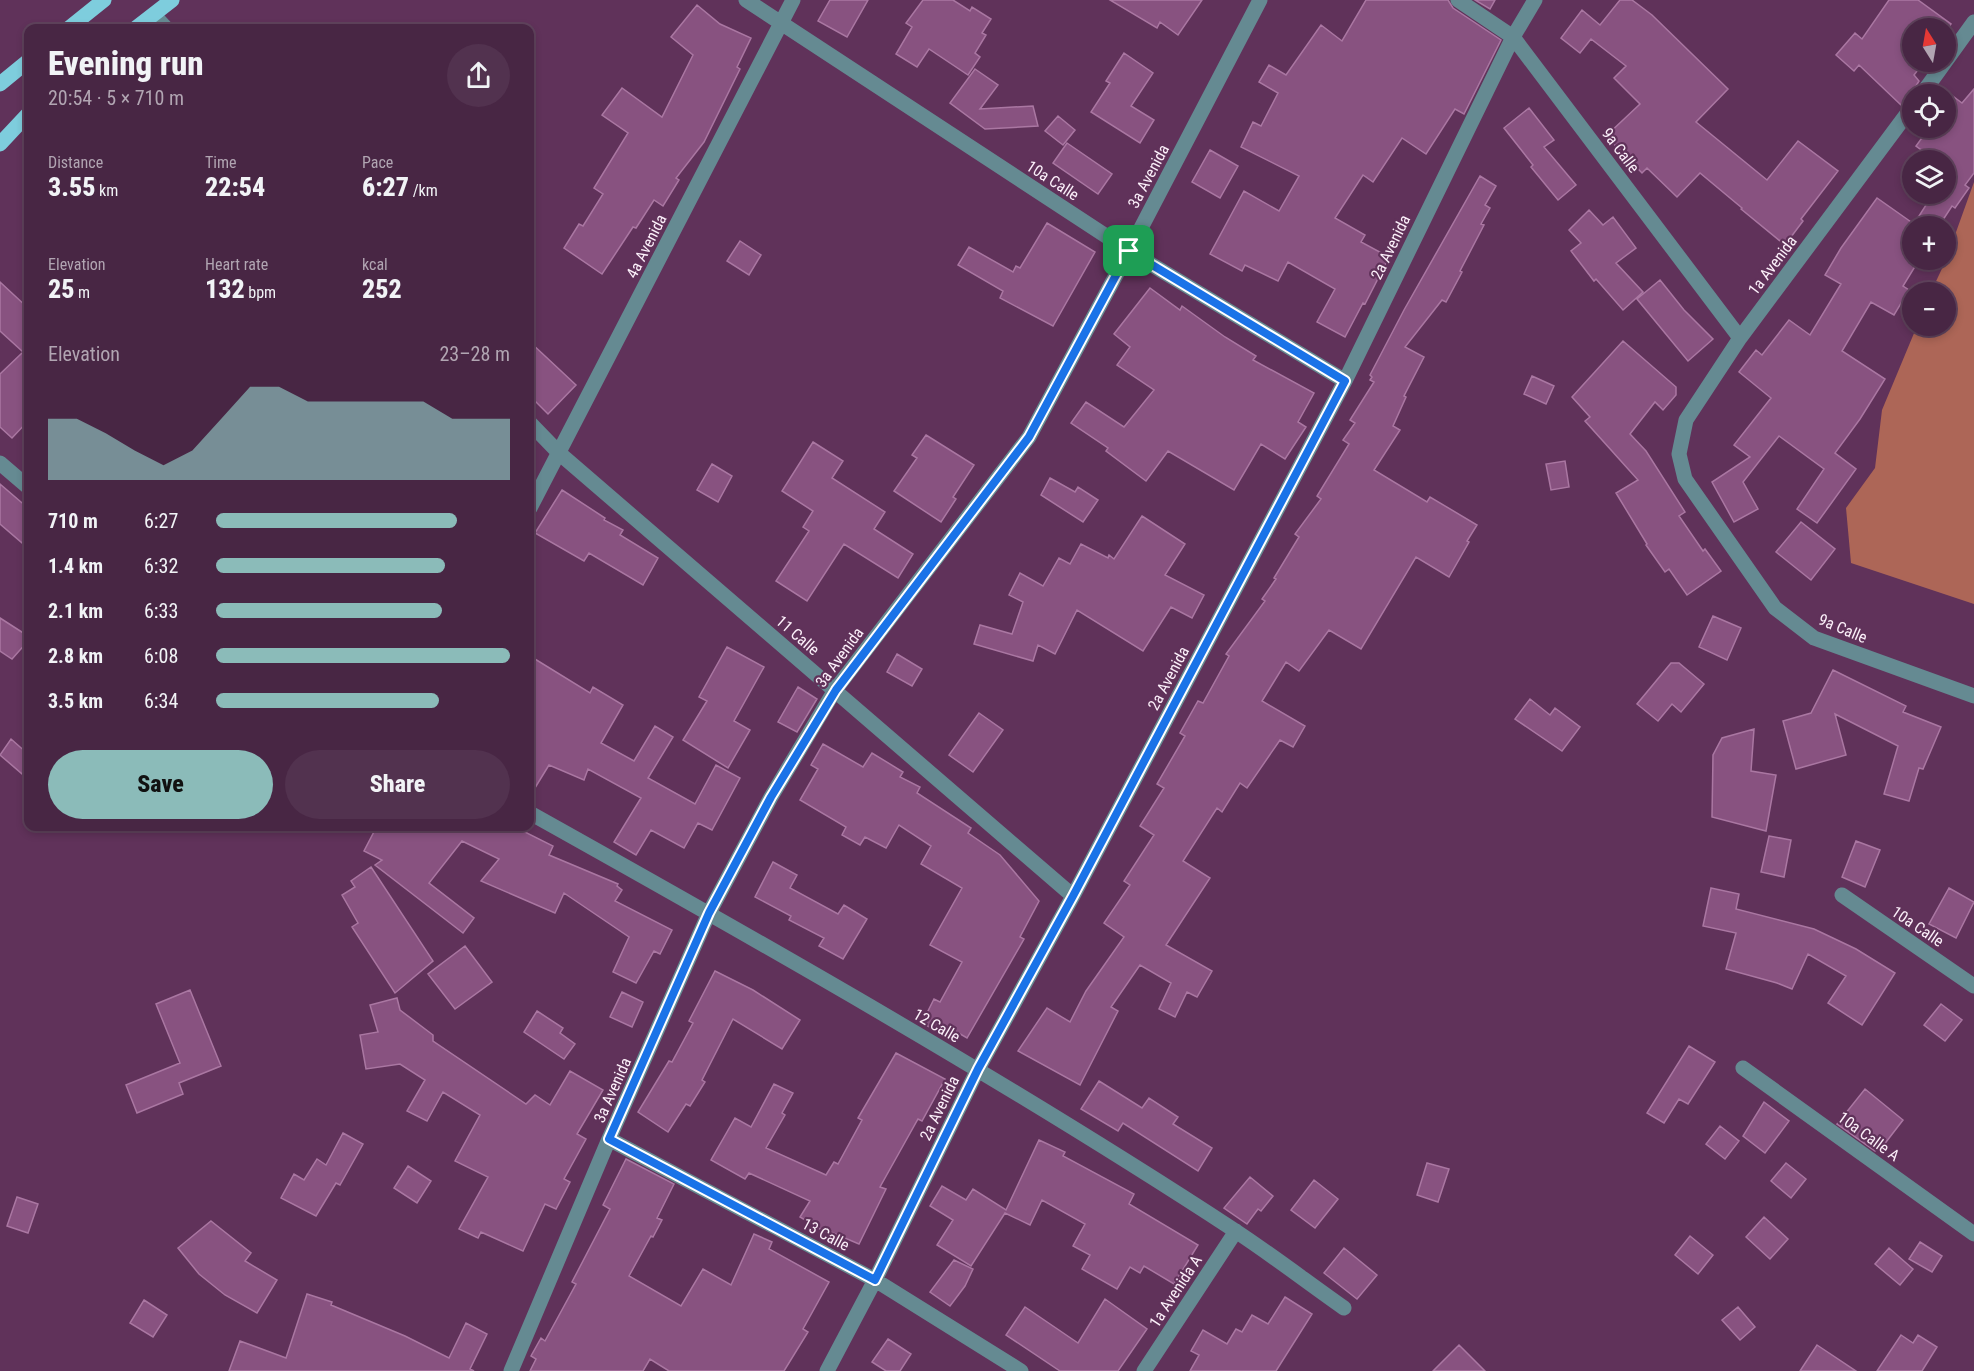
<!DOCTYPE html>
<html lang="en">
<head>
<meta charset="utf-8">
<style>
  body { margin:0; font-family:"Roboto Condensed",sans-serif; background:#52324f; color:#f1f3f6; height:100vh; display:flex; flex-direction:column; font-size:22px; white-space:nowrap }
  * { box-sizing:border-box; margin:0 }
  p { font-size:20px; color:#b1a5b2 }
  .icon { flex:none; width:33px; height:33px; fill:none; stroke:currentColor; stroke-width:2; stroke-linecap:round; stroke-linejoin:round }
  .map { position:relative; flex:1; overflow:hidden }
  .panel { position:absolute; left:24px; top:24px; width:510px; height:807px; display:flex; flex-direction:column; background:#482644; border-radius:12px; box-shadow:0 3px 9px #0003,0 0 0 2px #60435d }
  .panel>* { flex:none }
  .needle { width:39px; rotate:349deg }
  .controls { position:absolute; left:1902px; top:18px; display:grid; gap:12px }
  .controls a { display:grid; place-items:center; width:54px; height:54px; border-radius:50%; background:#482644; box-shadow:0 3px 9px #0003,0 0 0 2px #60435d; font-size:30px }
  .pin { position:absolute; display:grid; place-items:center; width:51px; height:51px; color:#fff; margin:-26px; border-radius:12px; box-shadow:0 3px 9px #0006 }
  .round { display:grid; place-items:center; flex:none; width:63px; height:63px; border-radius:32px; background:#52324f }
  .head { display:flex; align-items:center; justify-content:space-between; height:102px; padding:0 24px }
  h1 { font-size:33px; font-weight:800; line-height:45px }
  .metrics { display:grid; grid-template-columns:repeat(3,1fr); gap:9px; height:102px; padding:6px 24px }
  .metrics div { display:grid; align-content:center }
  .metrics b { font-size:26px; font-weight:800 }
  .metrics small { font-size:16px; font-weight:400 }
  .metrics p { font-size:16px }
  .chart { height:168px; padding:12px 24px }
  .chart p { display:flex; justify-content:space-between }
  .chart svg { width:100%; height:108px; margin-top:6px; fill:#8bbbb9; opacity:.7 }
  .primary-button { display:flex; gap:12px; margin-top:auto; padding:12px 24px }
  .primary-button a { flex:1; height:69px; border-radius:36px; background:#8bbbb9; color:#111; font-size:24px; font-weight:800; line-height:69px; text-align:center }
  .primary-button a+a { background:#52324f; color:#f1f3f6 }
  ul { padding:0 24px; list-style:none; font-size:20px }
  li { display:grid; grid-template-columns:96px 72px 1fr; align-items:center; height:45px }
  li i { height:15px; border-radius:8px; background:#8bbbb9 }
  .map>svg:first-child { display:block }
  .forest { fill:#ad6657 }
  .building { fill:#885280; stroke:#aa77a2; stroke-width:1.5 }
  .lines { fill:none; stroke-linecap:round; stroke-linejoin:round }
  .minor { stroke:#658a92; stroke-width:15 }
  .major { stroke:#7ecddd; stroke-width:15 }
  .route-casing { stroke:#fff; stroke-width:12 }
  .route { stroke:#1a73e8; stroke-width:8 }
  .labels { text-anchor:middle; stroke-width:4.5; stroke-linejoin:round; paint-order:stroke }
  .street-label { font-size:16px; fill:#fcf0fa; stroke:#60325a }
</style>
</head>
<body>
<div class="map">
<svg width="1974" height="1371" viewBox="0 0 1974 1371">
  <rect width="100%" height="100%" fill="#60325a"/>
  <path class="forest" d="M1974,182V604L1851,563L1846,508L1875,468L1882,410L1917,326H1946V292H1931L1946,260Z"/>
  <path class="building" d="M830,0H868L847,37L818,21Z
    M923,0H953L970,11L972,7L991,19L982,33L986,35L975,53L980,57L968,75L929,49L917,67L896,54L912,27L906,23Z
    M1110,0H1202L1178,35L1160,22L1157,28Z
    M1366,0H1448L1453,8L1501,40L1464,114L1455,109L1426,154L1402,138L1373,182L1363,175L1335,218L1365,235L1361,242L1389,257L1365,304L1363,303L1345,337L1317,322L1335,289L1288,262L1278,281L1245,265L1242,271L1210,254L1244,191L1279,211L1299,176L1241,147L1253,122L1261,126L1278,93L1259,82L1269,65L1286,75L1321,25L1342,41Z
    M1475,0H1495L1490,9Z
    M1620,0H1632L1652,15L1728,89L1696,122L1767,180L1798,141L1838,171L1801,219L1803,221L1785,245L1741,209L1742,208L1700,173L1677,197L1647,168L1642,173L1606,136L1640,104L1614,78L1626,66L1591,39L1580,53L1561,38L1582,10L1600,25Z
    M1889,0H1918L1951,24L1946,31V28H1912V62H1924L1914,75L1919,81L1914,89L1912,95L1901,105L1859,65L1854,71L1836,55L1855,33L1862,39Z
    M697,5L720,24L751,38L737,67L740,69L704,142L676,178L679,180L663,206L654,200L636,228L633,227L602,274L564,248L579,224L583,226L603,194L594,188L628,133L602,115L622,88L662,117L693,55L671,37Z
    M1124,53L1153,73L1131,106L1154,120L1140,143L1091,112L1110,83L1106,81Z
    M975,69L998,85L980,109L1033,106L1038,126L985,129L950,103Z
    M1974,89V173L1965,185L1969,188L1955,208L1952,206L1939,226H1912V260H1919L1903,286L1909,290L1894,315L1871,302L1842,351L1885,379L1860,419L1835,453L1856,469L1817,523L1797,509L1824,469L1779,436L1743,482L1758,509L1734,522L1712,482L1750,457L1734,445L1771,398L1739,372L1756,350L1762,355L1789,320L1810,335L1841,284L1825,275L1841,248L1877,198L1914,224L1933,194H1946L1947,169L1946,160H1935L1916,146L1929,128H1946V91L1962,103Z
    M1529,108L1554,140L1544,147L1576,185L1558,200L1531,167L1533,165L1504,128Z
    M1058,116L1075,130L1063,145L1045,131Z
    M1067,143L1112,174L1098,194L1053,163Z
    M1210,150L1238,166L1220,198L1192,182Z
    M1480,176L1496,186L1485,205L1490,208L1481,224L1484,225L1460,271L1462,272L1446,302L1442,300L1405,347L1424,357L1404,396L1406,397L1393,426L1400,430L1374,470L1427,502L1430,497L1477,525L1467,541L1469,542L1449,577L1416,557L1361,649L1329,630L1299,671L1286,662L1262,701L1305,726L1293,747L1280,740L1247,788L1240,783L1222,812L1217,808L1183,861L1210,878L1166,945L1212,971L1197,997L1187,992L1175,1017L1159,1009L1171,983L1140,965L1111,1007L1118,1011L1080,1085L1018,1051L1047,1008L1070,1022L1086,991L1124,937L1104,923L1130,885L1124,881L1154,835L1140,826L1164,788L1157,784L1185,736L1180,733L1198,701L1203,703L1229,656L1226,654L1265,601L1262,599L1276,579L1274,578L1299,537L1295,534L1321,499L1317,496L1349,444L1343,440L1355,423L1350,420L1374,382L1370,380L1372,377L1370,375L1404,310Z
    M1589,210L1603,225L1613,217L1636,248L1616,263L1643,292L1623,310L1596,279L1594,281L1571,251L1581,243L1569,230Z
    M1047,223L1095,252L1053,326L1000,298L1003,291L958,265L969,247L1013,272L1016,266L1020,268Z
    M740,241L761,255L749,275L727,261Z
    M1660,280L1684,310L1713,339L1688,361L1637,299Z
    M0,282L28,308V421L12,438L0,427V374L23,352L0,331Z
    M1150,288L1180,310L1182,306L1225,337L1256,356L1253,360L1314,393L1298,422L1306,427L1285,459L1261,444L1234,490L1168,451L1146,481L1106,451L1108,448L1071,423L1086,402L1124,427L1154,390L1117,365L1130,347L1114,334Z
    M1623,341L1676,387V395L1663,410L1655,402L1630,434L1646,451L1685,512L1679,516L1703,551L1705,549L1721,571L1687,595L1669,569L1665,572L1646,545L1647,544L1616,493L1638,480L1585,421L1590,417L1572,397Z
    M530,342L576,385L548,414L530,396Z
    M1532,376L1554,386L1546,404L1524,394Z
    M926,435L974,465L953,497L956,499L941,522L894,491L917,458L912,455Z
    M813,442L843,461L832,478L885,512L874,529L913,554L898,578L844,544L807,601L776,581L809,531L803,527L813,511L782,491Z
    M1565,461L1569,487L1551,490L1546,464Z
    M712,464L732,476L718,502L697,490Z
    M1050,478L1075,492L1078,487L1098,500L1083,522L1041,495Z
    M0,484L28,508V548L0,524Z
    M562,490L605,518L604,520L623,530L620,535L658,558L643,585L589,553L584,561L535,533Z
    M1142,516L1185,544L1165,575L1204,595L1192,618L1171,607L1143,651L1077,610L1055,654L1038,645L1033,661L974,644L980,625L1012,634L1023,602L1009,595L1020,573L1043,586L1059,558L1070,564L1081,544L1108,558L1109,555L1114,559Z
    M1801,522L1835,549L1811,580L1776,552Z
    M1713,616L1741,628L1727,660L1699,647Z
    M0,618L28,636V641L12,659L0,651Z
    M727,647L764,667L734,721L750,730L728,768L683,740L707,701L699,697Z
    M897,654L922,669L912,686L887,672Z
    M530,656L590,693L593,687L623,705L601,743L634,761L655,726L673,737L648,778L695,804L716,765L740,778L712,830L698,823L684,848L651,830L636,855L614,842L641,798L588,769L584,780L549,765L530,796Z
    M1671,663H1679L1704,684L1681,712L1672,704L1658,721L1637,704Z
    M1833,670L1906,706L1903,712L1941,727L1923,769L1919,768L1909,801L1884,794L1898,746L1835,714L1846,755L1796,769L1783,721L1811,713Z
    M798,687L817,699L797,732L778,722Z
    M1530,699L1550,715L1555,708L1580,727L1562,751L1515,719Z
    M979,713L1003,730L973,772L949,755Z
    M1754,729L1751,771L1776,775L1766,831L1712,817L1713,755L1722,738Z
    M11,739L28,754V779L0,755Z
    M823,744L863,767L872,753L903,772L900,777L920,787L917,793L971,828L968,833L1000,855L1039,901L1020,937L1024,939L967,1038L950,1028L946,1036L922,1023L934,999L940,1002L962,962L930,945L962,888L921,864L931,846L899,825L886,848L865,837L860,845L842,835L846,827L800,800L818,769L811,765Z
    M377,826H513L553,846L549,855L618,884L617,886L622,890L615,901L672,930L660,954L654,951L636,983L613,972L629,937L564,893L555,913L481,881L499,859L462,841L429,883L474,918L463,933L375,865L382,860L364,851Z
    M1769,836L1791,840L1784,877L1761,872Z
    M1856,841L1880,850L1865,887L1842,877Z
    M773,862L797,875L790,888L838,914L844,905L867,919L843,959L819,946L824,938L789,920L791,916L755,897Z
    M371,867L433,961L395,993L352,927L358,923L342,895L355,887L351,881Z
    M1711,888L1739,894L1736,909L1814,929L1856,949L1895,973L1862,1025L1828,1003L1846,976L1808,954L1792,989L1777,983L1726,969L1736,933L1703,926Z
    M1949,888L1974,902L1956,938L1929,924Z
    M465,946L492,982L455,1009L428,974Z
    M715,971L753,990L800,1020L782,1049L733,1019L702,1080L705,1082L690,1106L686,1104L668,1132L638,1112L669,1061L672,1062L693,1023L689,1021Z
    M190,990L221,1066L179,1083L183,1094L137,1113L126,1085L180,1063L156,1004Z
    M622,992L643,1002L632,1027L610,1017Z
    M397,998L400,1010L433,1035V1041L526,1104L535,1095L550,1105L570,1071L603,1090L577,1134L586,1139L564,1179L570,1182L556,1209L545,1204L523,1251L481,1232L478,1238L459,1229L488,1177L455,1161L480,1115L443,1092L427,1121L407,1111L425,1080L400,1064L366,1069L360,1035L378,1032L370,1005Z
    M1941,1004L1962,1020L1945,1041L1924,1025Z
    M537,1011L563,1028L560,1033L575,1044L564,1059L524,1032Z
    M1689,1046L1715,1062L1688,1104L1679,1099L1664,1123L1647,1113Z
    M896,1053L945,1079L922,1121L918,1119L880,1187L886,1189L859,1244L826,1230L825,1232L800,1217L810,1201L749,1173L745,1179L711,1160L735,1118L751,1127L774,1084L793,1093L782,1113L785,1115L766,1148L826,1175L834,1162L838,1164L862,1120L858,1118Z
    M1099,1081L1142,1108L1149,1098L1178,1117L1173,1124L1212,1148L1198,1171L1123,1123L1118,1131L1081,1109Z
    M1865,1089L1903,1120L1883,1146L1880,1144L1875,1151L1837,1124Z
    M1764,1102L1789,1121L1765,1153L1743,1136Z
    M1720,1126L1739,1141L1725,1159L1706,1144Z
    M343,1133L363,1144L340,1185L336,1183L316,1216L281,1198L294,1174L304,1180L317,1159L326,1165Z
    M1039,1140L1065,1152L1063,1156L1134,1194L1129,1204L1198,1245L1174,1284L1144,1266L1140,1273L1130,1267L1117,1289L1082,1269L1090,1255L1073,1246L1085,1224L1042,1200L1030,1225L1005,1213L971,1266L937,1245L953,1220L930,1206L942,1186L966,1200L973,1189L1006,1210Z
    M626,1159L674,1184L657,1218L662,1220L653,1237L651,1236L629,1276L681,1306L703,1269L731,1285L754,1234L772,1242L769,1249L829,1282L803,1329L808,1332L784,1371H669L650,1359L643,1371H530L536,1359L531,1356L541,1338L545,1341L576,1284L572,1282L610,1209L603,1205Z
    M1427,1163L1449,1169L1438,1202L1417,1195Z
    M1786,1163L1806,1179L1791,1198L1771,1181Z
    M408,1166L431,1181L417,1203L394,1188Z
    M1250,1177L1273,1196L1261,1211L1258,1209L1247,1224L1224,1208Z
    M1314,1180L1338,1199L1315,1228L1291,1210Z
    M17,1197L38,1204L28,1233L7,1226Z
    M1764,1217L1788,1239L1770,1259L1746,1237Z
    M211,1221L251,1253L245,1261L277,1280L257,1313L225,1295L199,1274L178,1248Z
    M1690,1236L1713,1255L1698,1274L1675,1255Z
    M1920,1242L1942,1256L1932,1272L1909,1259Z
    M1344,1248L1377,1275L1357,1299L1324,1273Z
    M1889,1248L1913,1269L1900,1285L1875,1264Z
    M954,1260L973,1269L965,1286L950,1306L930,1292Z
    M307,1294L332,1302L331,1305L405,1336L449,1358L466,1323L487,1334L470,1369L474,1371H229L240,1341L286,1358Z
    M1285,1297L1312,1314L1276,1371H1190L1199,1355L1191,1351L1203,1330L1227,1344L1236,1329L1242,1332L1252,1315L1268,1324Z
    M1105,1299L1147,1329L1118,1371H1060L1006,1335L1025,1307L1078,1343Z
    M144,1300L167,1315L153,1337L130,1323Z
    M1738,1307L1755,1327L1740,1340L1722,1320Z
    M1901,1335L1913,1343L1918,1335L1937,1347L1922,1371H1877Z
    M888,1339L911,1354L900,1371H886L872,1362Z
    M1459,1345L1485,1371H1433Z
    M1817,1345L1856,1371H1800Z"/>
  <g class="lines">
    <path class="minor" d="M746,0L1129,251L1345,381
      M1458,0L1513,37L1740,338
      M154,15L166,28
      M1922,94L1974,22
      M1912,107L1740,338L1686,420L1679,454L1685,479L1775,608L1814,638L1974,696
      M530,423L559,453L1073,896
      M0,463L28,487
      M530,508L793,0
      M530,813C768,946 1006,1081 1234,1230C1272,1255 1307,1282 1344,1308
      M1842,895L1974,986
      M1743,1068L1974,1234
      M609,1139L875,1280L1021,1371
      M511,1371L609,1139L709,913L771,797L835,690L1029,437L1129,251L1260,0
      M827,1371L875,1280L978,1069L1073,896L1345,381L1513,37L1535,0
      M1144,1371L1236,1231"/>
    <path class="major" d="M69,28L104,0
      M136,28L172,0
      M0,84L28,61
      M0,144L28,114"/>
  </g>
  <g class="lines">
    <defs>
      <path id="route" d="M1129,251L1345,381L1073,896L978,1069L875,1280L609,1139L709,913L771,797L836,690L1029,437Z"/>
    </defs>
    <use href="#route" class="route-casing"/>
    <use href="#route" class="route"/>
  </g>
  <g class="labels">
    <g class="street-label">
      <text transform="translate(1621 150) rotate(53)" y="6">9a Calle</text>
      <text transform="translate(1148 176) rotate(-62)" y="6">3a Avenida</text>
      <text transform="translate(1053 180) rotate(33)" y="6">10a Calle</text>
      <text transform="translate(646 246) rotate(-63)" y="6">4a Avenida</text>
      <text transform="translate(1390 247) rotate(-64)" y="6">2a Avenida</text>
      <text transform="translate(1772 265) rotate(-53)" y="6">1a Avenida</text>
      <text transform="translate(1843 628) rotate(23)" y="6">9a Calle</text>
      <text transform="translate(798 635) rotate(41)" y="6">11 Calle</text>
      <text transform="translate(839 657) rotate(-54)" y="6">3a Avenida</text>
      <text transform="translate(1168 678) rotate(-62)" y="6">2a Avenida</text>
      <text transform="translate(1918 926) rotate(34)" y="6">10a Calle</text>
      <text transform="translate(937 1025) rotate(30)" y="6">12 Calle</text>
      <text transform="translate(612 1090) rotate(-66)" y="6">3a Avenida</text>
      <text transform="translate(939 1108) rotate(-64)" y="6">2a Avenida</text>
      <text transform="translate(1869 1136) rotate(36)" y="6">10a Calle A</text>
      <text transform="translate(826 1234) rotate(28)" y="6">13 Calle</text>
      <text transform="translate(1175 1291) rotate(-57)" y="6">1a Avenida A</text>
    </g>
  </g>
</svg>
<div class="controls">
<a><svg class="needle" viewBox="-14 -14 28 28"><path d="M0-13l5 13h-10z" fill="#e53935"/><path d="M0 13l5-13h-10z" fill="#b1a5b2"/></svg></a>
<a><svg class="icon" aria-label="locate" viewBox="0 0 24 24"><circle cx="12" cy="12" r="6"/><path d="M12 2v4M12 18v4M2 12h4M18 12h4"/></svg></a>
<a><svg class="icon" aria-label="layers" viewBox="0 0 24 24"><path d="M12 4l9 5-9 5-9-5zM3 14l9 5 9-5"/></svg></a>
<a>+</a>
<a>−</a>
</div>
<div class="pin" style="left:1129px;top:251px;background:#1e9e55"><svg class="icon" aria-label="arrive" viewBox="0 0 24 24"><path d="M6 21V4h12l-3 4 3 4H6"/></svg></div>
<section class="panel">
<div class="head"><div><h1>Evening run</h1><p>20:54 · 5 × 710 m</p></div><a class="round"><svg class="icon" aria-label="share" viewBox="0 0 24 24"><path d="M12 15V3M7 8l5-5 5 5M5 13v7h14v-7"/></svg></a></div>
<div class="metrics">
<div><p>Distance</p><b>3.55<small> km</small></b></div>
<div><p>Time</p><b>22:54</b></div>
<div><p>Pace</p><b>6:27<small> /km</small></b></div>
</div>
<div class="metrics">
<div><p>Elevation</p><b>25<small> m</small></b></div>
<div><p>Heart rate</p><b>132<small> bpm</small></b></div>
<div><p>kcal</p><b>252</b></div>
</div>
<div class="chart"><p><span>Elevation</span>23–28 m</p>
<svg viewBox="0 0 160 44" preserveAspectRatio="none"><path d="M0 44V19L10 19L20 25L30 32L40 38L50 32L60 19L70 6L80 6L90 12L100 12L110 12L120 12L130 12L140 19L150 19L160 19V44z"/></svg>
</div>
<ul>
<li><b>710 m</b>6:27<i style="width:82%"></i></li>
<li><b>1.4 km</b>6:32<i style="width:78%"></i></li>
<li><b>2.1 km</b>6:33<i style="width:77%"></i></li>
<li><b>2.8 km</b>6:08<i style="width:100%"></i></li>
<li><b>3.5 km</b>6:34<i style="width:76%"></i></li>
</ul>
<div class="primary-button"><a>Save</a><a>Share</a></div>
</section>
</div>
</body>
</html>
